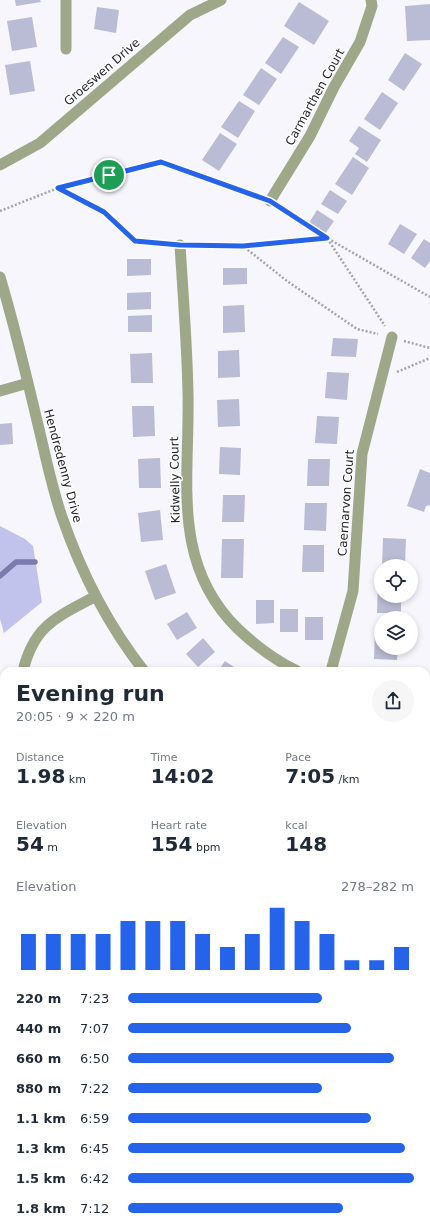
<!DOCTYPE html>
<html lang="en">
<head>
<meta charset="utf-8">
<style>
  body { margin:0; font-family:"DejaVu Sans",sans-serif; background:#f6f6f7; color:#1f2937; height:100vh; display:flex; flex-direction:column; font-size:15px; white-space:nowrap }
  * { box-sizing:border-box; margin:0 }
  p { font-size:13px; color:#747a83 }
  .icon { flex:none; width:22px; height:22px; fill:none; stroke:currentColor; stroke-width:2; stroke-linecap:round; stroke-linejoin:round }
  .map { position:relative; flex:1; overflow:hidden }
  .details { position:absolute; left:0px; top:667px; width:430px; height:564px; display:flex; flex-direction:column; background:#fff; border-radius:12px 12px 0 0; box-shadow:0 2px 6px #0003 }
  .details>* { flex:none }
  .controls { position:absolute; left:374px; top:559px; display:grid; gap:8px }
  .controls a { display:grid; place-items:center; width:44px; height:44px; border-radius:50%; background:#fff; box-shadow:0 2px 6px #0003; font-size:20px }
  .pin { position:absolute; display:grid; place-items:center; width:34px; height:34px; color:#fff; margin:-17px; border:2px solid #fff; border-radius:50%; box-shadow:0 1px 4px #0007 }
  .round { display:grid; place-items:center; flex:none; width:42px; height:42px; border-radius:21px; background:#f6f6f7 }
  .summary { display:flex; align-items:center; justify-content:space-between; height:68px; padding:0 16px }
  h1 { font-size:22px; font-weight:800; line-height:30px }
  .metrics { display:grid; grid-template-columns:repeat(3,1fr); gap:6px; height:68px; padding:4px 16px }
  .metrics div { display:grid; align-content:center }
  .metrics b { font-size:20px; font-weight:800 }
  .metrics small { font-size:11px; font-weight:400 }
  .metrics p { font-size:11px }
  .chart { height:112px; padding:8px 16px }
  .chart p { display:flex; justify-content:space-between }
  .chart svg { width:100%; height:72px; margin-top:4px; stroke:#2563eb; stroke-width:6 }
  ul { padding:0 16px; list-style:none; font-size:13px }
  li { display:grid; grid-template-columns:64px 48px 1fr; align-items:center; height:30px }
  li i { height:10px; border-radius:5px; background:#2563eb }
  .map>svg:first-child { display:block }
  .green { fill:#c1c3ec }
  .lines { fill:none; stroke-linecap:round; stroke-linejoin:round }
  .stream { stroke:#7b7bad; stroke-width:5.5 }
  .building { fill:#babbd4 }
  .path { stroke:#a4a5ac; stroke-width:2.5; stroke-dasharray:2 2; stroke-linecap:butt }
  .minor { stroke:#9fa789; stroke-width:11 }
  .route-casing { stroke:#fff; stroke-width:8 }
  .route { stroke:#2563eb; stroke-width:5 }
  .labels { text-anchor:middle; stroke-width:3; stroke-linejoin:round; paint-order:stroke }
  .street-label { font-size:12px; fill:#1d1e27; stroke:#fff }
</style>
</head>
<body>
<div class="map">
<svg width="430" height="1231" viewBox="0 0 430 1231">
  <rect width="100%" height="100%" fill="#f6f6fc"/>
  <path class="green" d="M0,526L25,539L33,546L42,602L4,633L0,619Z"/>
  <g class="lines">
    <path class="stream" d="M0,576L16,562H35
      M0,1040L4,1042
      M426,1121L430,1120"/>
  </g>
  <path class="building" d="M15,0H40L41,2L16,6Z
    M299,2L329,21L314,45L284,26Z
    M430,4V40L407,41L405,6Z
    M97,7L119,10L116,33L94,29Z
    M32,17L37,47L12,51L7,21Z
    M283,37L299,47L281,74L265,63Z
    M405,53L422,64L404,91L388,80Z
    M30,61L35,91L10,95L5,65Z
    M261,68L277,79L259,105L243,95Z
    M382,92L398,103L380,130L364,119Z
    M239,101L255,111L238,138L221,127Z
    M359,126L381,140L367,162L355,154L359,148L349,141Z
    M220,133L237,144L219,171L202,160Z
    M353,157L369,168L352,195L335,184Z
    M330,190L347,201L338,214L321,204Z
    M317,210L334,221L325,234L309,223Z
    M400,224L417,234L404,254L388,244Z
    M424,239L430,243V261L425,268L411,258Z
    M127,259H151V275L127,276Z
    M223,268H247V284L223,285Z
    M151,292V309L127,310V293Z
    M244,305L245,332L223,333V306Z
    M152,315V332H128V316Z
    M333,338L358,339L356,357L331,356Z
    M239,350L240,377L218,378V351Z
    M152,353L153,383H131L130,354Z
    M327,372L349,373L347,400L325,398Z
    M239,399L240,426L218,427L217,400Z
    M132,406H154L155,436L133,437Z
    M317,416L339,417L337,444L315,443Z
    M12,423L13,444L0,445V424Z
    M220,447L241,448L240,475L219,474Z
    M160,458L161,488H139L138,459Z
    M308,459H330L329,486H307Z
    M420,469L430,473V505L426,506L424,512L407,506Z
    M223,495H245L244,522H222Z
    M305,503H327L326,531L304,530Z
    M160,510L163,540L141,542L138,513Z
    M383,538L406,539L405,566H382Z
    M222,539H244L243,578H221Z
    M303,545H324V572H302Z
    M166,564L176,593L155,600L145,571Z
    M378,583H381V596H401V613H377Z
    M256,600H274V623L256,624Z
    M280,609H298V632H280Z
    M187,612L197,628L177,640L167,624Z
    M305,617H323V640H305Z
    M375,629H381V648H398L397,660L374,659Z
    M203,638L215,652L198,667L186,654Z
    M225,661L240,671H218Z
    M430,802V836L426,835V811Z
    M0,816L4,835L0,836Z
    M426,839L430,841V849L426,858Z
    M0,884H4V907L0,908Z
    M1,938L4,939V965L0,963Z
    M426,966H430V986L426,987Z
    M1,975L4,977V1002L0,1001Z
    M427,998H430V1046H427Z
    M427,1059H430V1090H427Z"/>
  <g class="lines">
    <path class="path" d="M58,188L161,162L257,197
      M281,208L327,238L430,297
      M0,211L58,188L104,212L135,241L166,244
      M193,245L243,246L287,281L357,329L378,334
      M244,246L327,238L385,326
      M404,341L430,348
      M397,372L430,358"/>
    <path class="minor" d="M66,0V49
      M0,165L40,143L190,15L221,0
      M270,201L310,136L334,87L360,42L372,6L371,0
      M180,245C183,294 187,343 188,393C190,478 170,563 238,629C256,646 275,660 297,671
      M0,277C15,327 27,378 39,429C46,458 52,488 62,517C81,572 108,625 144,671
      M0,391L28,383
      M23,671C34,625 57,617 96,596
      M331,671L353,591L362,454L392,337
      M0,776L4,770
      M426,902L430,896
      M426,916L430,919"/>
  </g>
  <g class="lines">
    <defs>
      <path id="route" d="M161,162L270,201L327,238L243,246L180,245L135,241L104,212L58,188Z"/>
    </defs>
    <use href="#route" class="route-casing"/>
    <use href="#route" class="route"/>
  </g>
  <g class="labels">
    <g class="street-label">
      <text transform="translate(102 72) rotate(-41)" y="4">Groeswen Drive</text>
      <text transform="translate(315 97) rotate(-61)" y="4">Carmarthen Court</text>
      <text transform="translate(63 466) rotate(75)" y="4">Hendredenny Drive</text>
      <text transform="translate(175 480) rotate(-91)" y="4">Kidwelly Court</text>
      <text transform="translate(346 503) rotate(-86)" y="4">Caernarvon Court</text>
    </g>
  </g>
</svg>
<div class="controls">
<a><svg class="icon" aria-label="locate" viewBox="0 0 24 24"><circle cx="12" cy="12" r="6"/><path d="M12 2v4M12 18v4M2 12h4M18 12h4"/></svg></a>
<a><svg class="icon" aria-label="layers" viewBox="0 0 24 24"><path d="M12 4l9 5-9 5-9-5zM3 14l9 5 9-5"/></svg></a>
</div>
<div class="pin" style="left:109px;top:175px;background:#1e9e55"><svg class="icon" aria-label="arrive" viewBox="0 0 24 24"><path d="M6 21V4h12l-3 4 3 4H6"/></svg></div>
<section class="details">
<div class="summary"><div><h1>Evening run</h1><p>20:05 · 9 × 220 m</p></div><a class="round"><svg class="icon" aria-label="share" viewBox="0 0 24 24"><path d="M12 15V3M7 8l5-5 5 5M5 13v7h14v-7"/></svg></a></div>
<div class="metrics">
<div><p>Distance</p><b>1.98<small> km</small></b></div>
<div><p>Time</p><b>14:02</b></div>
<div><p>Pace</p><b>7:05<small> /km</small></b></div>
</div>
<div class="metrics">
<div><p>Elevation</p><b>54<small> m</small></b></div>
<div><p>Heart rate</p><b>154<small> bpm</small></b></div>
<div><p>kcal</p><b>148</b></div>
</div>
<div class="chart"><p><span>Elevation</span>278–282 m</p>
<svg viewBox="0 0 160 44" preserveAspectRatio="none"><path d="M5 44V22M15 44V22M25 44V22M35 44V22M45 44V14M55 44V14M65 44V14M75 44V22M85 44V30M95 44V22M105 44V6M115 44V14M125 44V22M135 44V38M145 44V38M155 44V30"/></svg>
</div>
<ul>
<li><b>220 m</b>7:23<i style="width:68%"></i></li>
<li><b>440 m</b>7:07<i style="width:78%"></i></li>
<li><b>660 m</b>6:50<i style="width:93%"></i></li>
<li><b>880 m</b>7:22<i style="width:68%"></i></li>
<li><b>1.1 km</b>6:59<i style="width:85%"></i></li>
<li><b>1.3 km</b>6:45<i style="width:97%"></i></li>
<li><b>1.5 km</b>6:42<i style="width:100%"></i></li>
<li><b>1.8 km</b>7:12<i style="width:75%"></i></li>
</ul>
</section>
</div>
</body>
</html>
